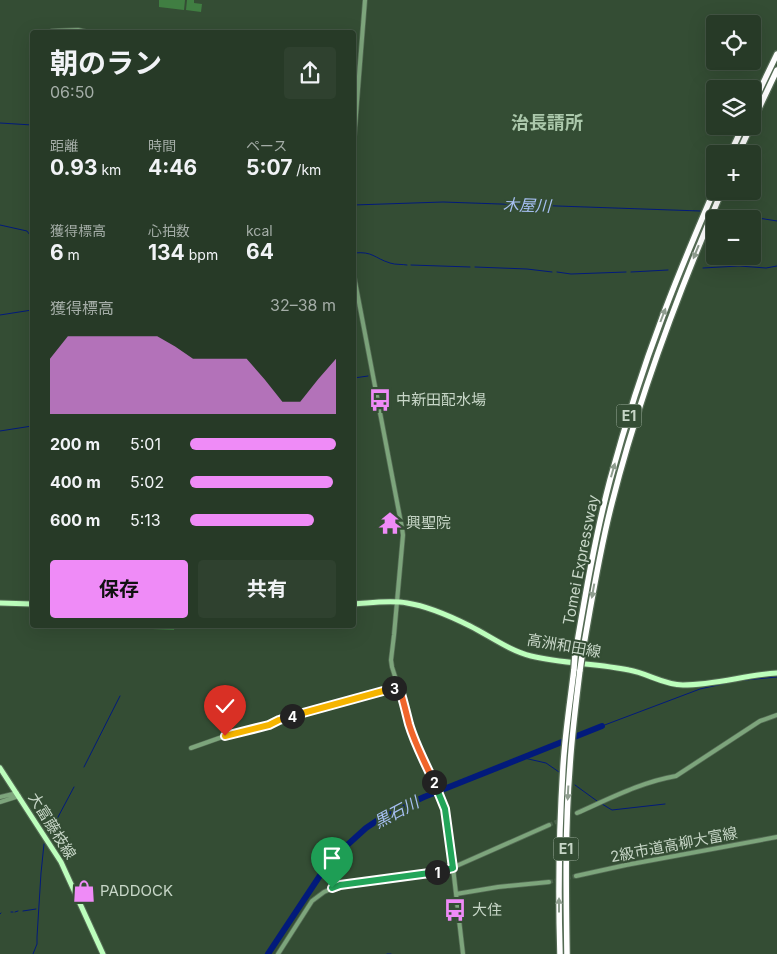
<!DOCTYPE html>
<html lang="ja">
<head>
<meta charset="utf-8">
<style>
  body { margin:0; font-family:Inter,"Noto Sans JP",sans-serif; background:#2f412f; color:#f1f3f6; height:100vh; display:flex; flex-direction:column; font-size:19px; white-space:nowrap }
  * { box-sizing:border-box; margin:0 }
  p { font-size:16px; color:#a4ada7 }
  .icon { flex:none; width:28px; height:28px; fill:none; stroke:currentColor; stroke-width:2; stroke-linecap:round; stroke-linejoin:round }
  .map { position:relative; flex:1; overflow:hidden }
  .side { position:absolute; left:30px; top:30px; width:326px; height:598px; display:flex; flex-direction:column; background:#273a27; border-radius:5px; box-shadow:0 5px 20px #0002,0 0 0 1px #435444 }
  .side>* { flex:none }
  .fabs { position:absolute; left:706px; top:15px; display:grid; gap:10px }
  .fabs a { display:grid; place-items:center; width:55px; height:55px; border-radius:5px; background:#273a27; box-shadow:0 5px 20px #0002,0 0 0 1px #435444; font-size:25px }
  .pin { position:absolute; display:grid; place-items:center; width:42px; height:42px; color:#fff; margin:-51px -21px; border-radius:50% 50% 50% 0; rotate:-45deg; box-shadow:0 0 5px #0007 }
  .pin .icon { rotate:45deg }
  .km { position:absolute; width:25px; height:25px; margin:-12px; border-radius:50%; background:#222; color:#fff; font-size:14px; line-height:25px; text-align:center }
  .round { display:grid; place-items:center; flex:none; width:52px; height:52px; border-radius:5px; background:#2f412f }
  .headline { display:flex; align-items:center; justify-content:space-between; height:85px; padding:0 20px }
  h1 { font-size:28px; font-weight:700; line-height:38px }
  .stats { display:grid; grid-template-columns:repeat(3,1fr); gap:8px; height:85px; padding:5px 20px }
  .stats div { display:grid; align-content:center }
  .stats b { font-size:21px; font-weight:700 }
  .stats small { font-size:14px; font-weight:400 }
  .stats p { font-size:14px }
  .chart { height:140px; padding:10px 20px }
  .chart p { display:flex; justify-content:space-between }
  .chart svg { width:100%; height:90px; margin-top:5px; fill:#ef8bf7; opacity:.7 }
  .cta { display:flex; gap:10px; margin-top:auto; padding:10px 20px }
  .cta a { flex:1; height:58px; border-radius:5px; background:#ef8bf7; color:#111; font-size:20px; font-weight:700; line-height:58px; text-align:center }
  .cta a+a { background:#2f412f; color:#f1f3f6 }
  ul { padding:0 20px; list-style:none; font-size:16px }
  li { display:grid; grid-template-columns:80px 60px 1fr; align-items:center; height:38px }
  li i { height:12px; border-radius:6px; background:#ef8bf7 }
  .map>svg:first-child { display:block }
  .green { fill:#407e42 }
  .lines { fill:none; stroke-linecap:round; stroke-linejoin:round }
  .stream { stroke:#021a7b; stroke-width:1 }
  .river { stroke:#021a7b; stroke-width:6 }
  .minor-tunnel { stroke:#4a624a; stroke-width:4; stroke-dasharray:4 2; stroke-linecap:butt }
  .minor-casing { stroke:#546b54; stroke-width:5.5 }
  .major-casing { stroke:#546b54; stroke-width:7 }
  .highway-casing { stroke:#546b54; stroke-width:8 }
  .minor { stroke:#7da57c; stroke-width:4 }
  .major { stroke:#bcfebc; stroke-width:5 }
  .highway { stroke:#fff; stroke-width:5.5 }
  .highway-bridge-casing { stroke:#546b54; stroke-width:8; stroke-linecap:butt }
  .highway-bridge { stroke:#fff; stroke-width:5.5 }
  .oneway { fill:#8f9d8f }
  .split-1-casing { stroke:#fff; stroke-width:10 }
  .split-2-casing { stroke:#fff; stroke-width:10 }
  .split-3-casing { stroke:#fff; stroke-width:10 }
  .split-4-casing { stroke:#fff; stroke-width:10 }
  .split-5-casing { stroke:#fff; stroke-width:10 }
  .split-1 { stroke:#22a559; stroke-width:6 }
  .split-2 { stroke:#22a559; stroke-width:6 }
  .split-3 { stroke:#f0652b; stroke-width:6 }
  .split-4 { stroke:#f5b400; stroke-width:6 }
  .split-5 { stroke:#f5b400; stroke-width:6 }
  .labels { text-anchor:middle; stroke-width:4; stroke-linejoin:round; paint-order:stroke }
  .shield { fill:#344d34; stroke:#9bad9b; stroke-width:1 }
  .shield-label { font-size:14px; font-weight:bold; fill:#c7d6c7 }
  .poi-label { font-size:15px; fill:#c7d6c7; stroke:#344d34; text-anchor:start }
  .street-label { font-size:15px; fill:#c7d6c7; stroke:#344d34 }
  .water-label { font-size:16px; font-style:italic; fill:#a7c0f3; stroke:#344d34 }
  .quarter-label { font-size:18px; font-weight:bold; fill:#abc8ab; stroke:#344d34 }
</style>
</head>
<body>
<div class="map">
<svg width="777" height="954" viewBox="0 0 777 954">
  <rect width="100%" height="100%" fill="#344d34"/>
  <path class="green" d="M159,0H185L184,10L159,7Z
    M187,0H194V3L202,4L201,12L186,10Z
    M153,625H175L174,630L152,629Z"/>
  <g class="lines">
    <path class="stream" d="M0,123L32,125
      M354,205L443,202L700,211
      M721,212L777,221
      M0,225L27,231L32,238
      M354,253C373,251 374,258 390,263C396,265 402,264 407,265
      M411,265L470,267
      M475,267L527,269L552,272
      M703,268L739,266L766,268L777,266
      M557,272L571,274L626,272
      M631,272L668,270
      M0,315L32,310
      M354,378L368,376
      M0,431L32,426
      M745,680L777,677
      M602,726L700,689L736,681
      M524,758L546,763L559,772
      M84,767L120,696
      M575,785L597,801L612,810L665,804
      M49,834L74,787
      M23,911L36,909
      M11,912H13
      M15,912L18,911
      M0,914L1,913
      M33,954L37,944V937L41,873L44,844
      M387,954H391"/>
    <path class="river" d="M268,954L321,874L334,857L366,828L387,814L424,797L602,726"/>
    <path class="minor-tunnel" d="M549,825L561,820
      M549,882L576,876"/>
    <defs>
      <path id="minor" d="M52,31L78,30L87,32
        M354,140L365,0
        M354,276L402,528L403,535L394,635L391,660L392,667L417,745L440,795L445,809L449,833L463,954
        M191,748L225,736L269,725L279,720L293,715L399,687
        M0,797L17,793
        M0,802L19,796
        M577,813C609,799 641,782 676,776L760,721L777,715
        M576,876L626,865L777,837
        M456,894L498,887L549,882
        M278,954L312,901L324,892L340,885L445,871L549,825"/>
      <path id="major" d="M0,603L32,604
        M354,604C371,603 389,600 407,603C427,606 452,617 470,626C490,636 510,651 531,656C563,664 597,663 629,670C647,673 664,685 683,685C715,685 746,675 777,673
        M0,768L61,862L103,954"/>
      <path id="highway" d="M752,106L777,54
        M752,123L777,70
        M730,154L743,126
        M738,154L751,126
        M575,655C585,596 595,537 610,480C625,425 642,371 662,318C678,274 697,231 715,188
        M582,656C591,605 599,553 612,503C639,396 678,293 722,191
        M560,954C558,892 559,830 563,767C565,734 570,702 574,669
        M567,954C566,891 565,828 570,766C572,734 576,702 580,670"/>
    </defs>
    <use href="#minor" class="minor-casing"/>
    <use href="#major" class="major-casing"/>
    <use href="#highway" class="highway-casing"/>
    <use href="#minor" class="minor"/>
    <use href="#major" class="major"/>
    <use href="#highway" class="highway"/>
    <defs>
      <path id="highway-bridge" d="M574,669L575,655
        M580,670L582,656"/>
    </defs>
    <use href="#highway-bridge" class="highway-bridge-casing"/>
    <use href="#highway-bridge" class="highway-bridge"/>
  </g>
  <defs><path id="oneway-solid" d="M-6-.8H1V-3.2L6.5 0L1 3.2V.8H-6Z" transform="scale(1.25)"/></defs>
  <g class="oneway">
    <use href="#oneway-solid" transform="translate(696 252) rotate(112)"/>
    <use href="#oneway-solid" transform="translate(663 315) rotate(-69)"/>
    <use href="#oneway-solid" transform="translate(613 470) rotate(-74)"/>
    <use href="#oneway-solid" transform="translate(593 591) rotate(100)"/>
    <use href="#oneway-solid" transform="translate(568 793) rotate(93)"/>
    <use href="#oneway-solid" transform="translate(559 905) rotate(-90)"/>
  </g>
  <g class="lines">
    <defs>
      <path id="split-1" d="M332,888L340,885L437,872"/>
      <path id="split-2" d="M434,782L445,809L453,868L437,872"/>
      <path id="split-3" d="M394,688L399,687C403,699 406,712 409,724C415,744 425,763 434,782"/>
      <path id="split-4" d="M292,716L394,688"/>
      <path id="split-5" d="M225,736L269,725L279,720L292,716"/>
    </defs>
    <use href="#split-1" class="split-1-casing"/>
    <use href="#split-2" class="split-2-casing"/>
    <use href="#split-3" class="split-3-casing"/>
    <use href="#split-4" class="split-4-casing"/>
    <use href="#split-5" class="split-5-casing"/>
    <use href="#split-1" class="split-1"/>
    <use href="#split-2" class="split-2"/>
    <use href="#split-3" class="split-3"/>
    <use href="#split-4" class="split-4"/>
    <use href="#split-5" class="split-5"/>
  </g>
  <defs>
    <symbol id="bus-bare" viewBox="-9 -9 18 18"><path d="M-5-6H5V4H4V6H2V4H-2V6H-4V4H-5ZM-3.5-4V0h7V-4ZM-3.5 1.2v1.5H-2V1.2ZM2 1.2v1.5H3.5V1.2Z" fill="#ef8bf7" stroke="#344d34" stroke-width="2.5" paint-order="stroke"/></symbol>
    <symbol id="temple-bare" viewBox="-9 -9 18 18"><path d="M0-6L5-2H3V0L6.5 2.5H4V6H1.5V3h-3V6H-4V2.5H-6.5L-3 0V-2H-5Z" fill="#ef8bf7" stroke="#344d34" stroke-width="2.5" paint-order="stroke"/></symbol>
    <symbol id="shop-bare" viewBox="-9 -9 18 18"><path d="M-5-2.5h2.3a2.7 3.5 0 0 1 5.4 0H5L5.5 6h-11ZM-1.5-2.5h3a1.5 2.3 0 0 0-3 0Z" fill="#ef8bf7" stroke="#344d34" stroke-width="2.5" paint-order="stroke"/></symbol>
  </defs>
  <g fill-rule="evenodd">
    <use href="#bus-bare" x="364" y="384" width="32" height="32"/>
    <use href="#temple-bare" x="374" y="507" width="32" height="32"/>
    <use href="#shop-bare" x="68" y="875" width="32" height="32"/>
    <use href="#bus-bare" x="439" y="894" width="32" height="32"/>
  </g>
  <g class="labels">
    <g class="shield">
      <rect x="616.5" y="404.5" width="25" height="23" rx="4"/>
      <rect x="553.5" y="837.5" width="25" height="23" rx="4"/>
    </g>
    <g class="shield-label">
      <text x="629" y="421">E1</text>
      <text x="566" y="854">E1</text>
    </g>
    <g class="poi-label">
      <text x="396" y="405">中新田配水場</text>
      <text x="406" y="528">興聖院</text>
      <text x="100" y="896">PADDOCK</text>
      <text x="472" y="915">大住</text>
    </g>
    <g class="street-label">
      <text transform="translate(581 560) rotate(-79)" y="5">Tomei Expressway</text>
      <text transform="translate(564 646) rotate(10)" y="5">高洲和田線</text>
      <text transform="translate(52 826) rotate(58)" y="5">大富藤枝線</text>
      <text transform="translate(674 845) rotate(-11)" y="5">2級市道高柳大富線</text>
    </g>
    <g class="water-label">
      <text transform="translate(527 205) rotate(2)" y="6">木屋川</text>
      <text transform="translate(396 812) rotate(-28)" y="6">黒石川</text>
    </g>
    <g class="quarter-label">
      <text x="547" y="129">治長請所</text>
    </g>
  </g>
</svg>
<div class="fabs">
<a><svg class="icon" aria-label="locate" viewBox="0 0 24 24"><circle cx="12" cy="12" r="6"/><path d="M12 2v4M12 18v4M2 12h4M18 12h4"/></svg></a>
<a><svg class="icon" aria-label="layers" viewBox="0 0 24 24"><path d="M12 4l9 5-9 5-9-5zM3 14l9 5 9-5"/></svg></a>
<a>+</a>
<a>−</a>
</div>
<div class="pin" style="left:332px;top:888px;background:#1e9e55"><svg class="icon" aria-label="arrive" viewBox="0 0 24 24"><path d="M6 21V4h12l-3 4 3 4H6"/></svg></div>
<div class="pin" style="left:225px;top:736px;background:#d93025"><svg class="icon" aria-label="check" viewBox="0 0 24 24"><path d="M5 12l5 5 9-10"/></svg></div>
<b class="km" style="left:437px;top:872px">1</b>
<b class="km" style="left:434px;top:782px">2</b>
<b class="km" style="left:394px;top:688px">3</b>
<b class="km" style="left:292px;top:716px">4</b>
<section class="side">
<div class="headline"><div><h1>朝のラン</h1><p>06:50</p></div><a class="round"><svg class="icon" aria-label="share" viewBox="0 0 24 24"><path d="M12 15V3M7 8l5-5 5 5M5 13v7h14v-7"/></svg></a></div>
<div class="stats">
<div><p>距離</p><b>0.93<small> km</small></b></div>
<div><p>時間</p><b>4:46</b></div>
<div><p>ペース</p><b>5:07<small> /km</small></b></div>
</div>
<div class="stats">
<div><p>獲得標高</p><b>6<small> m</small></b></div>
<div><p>心拍数</p><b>134<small> bpm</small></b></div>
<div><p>kcal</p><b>64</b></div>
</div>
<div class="chart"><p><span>獲得標高</span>32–38 m</p>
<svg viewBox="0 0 160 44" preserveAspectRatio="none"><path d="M0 44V17L10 6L20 6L30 6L40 6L50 6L60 6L70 11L80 17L90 17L100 17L110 17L120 27L130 38L140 38L150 27L160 17V44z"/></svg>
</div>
<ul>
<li><b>200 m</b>5:01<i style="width:100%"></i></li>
<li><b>400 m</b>5:02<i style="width:98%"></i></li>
<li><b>600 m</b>5:13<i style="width:85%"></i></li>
</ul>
<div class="cta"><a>保存</a><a>共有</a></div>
</section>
</div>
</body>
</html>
